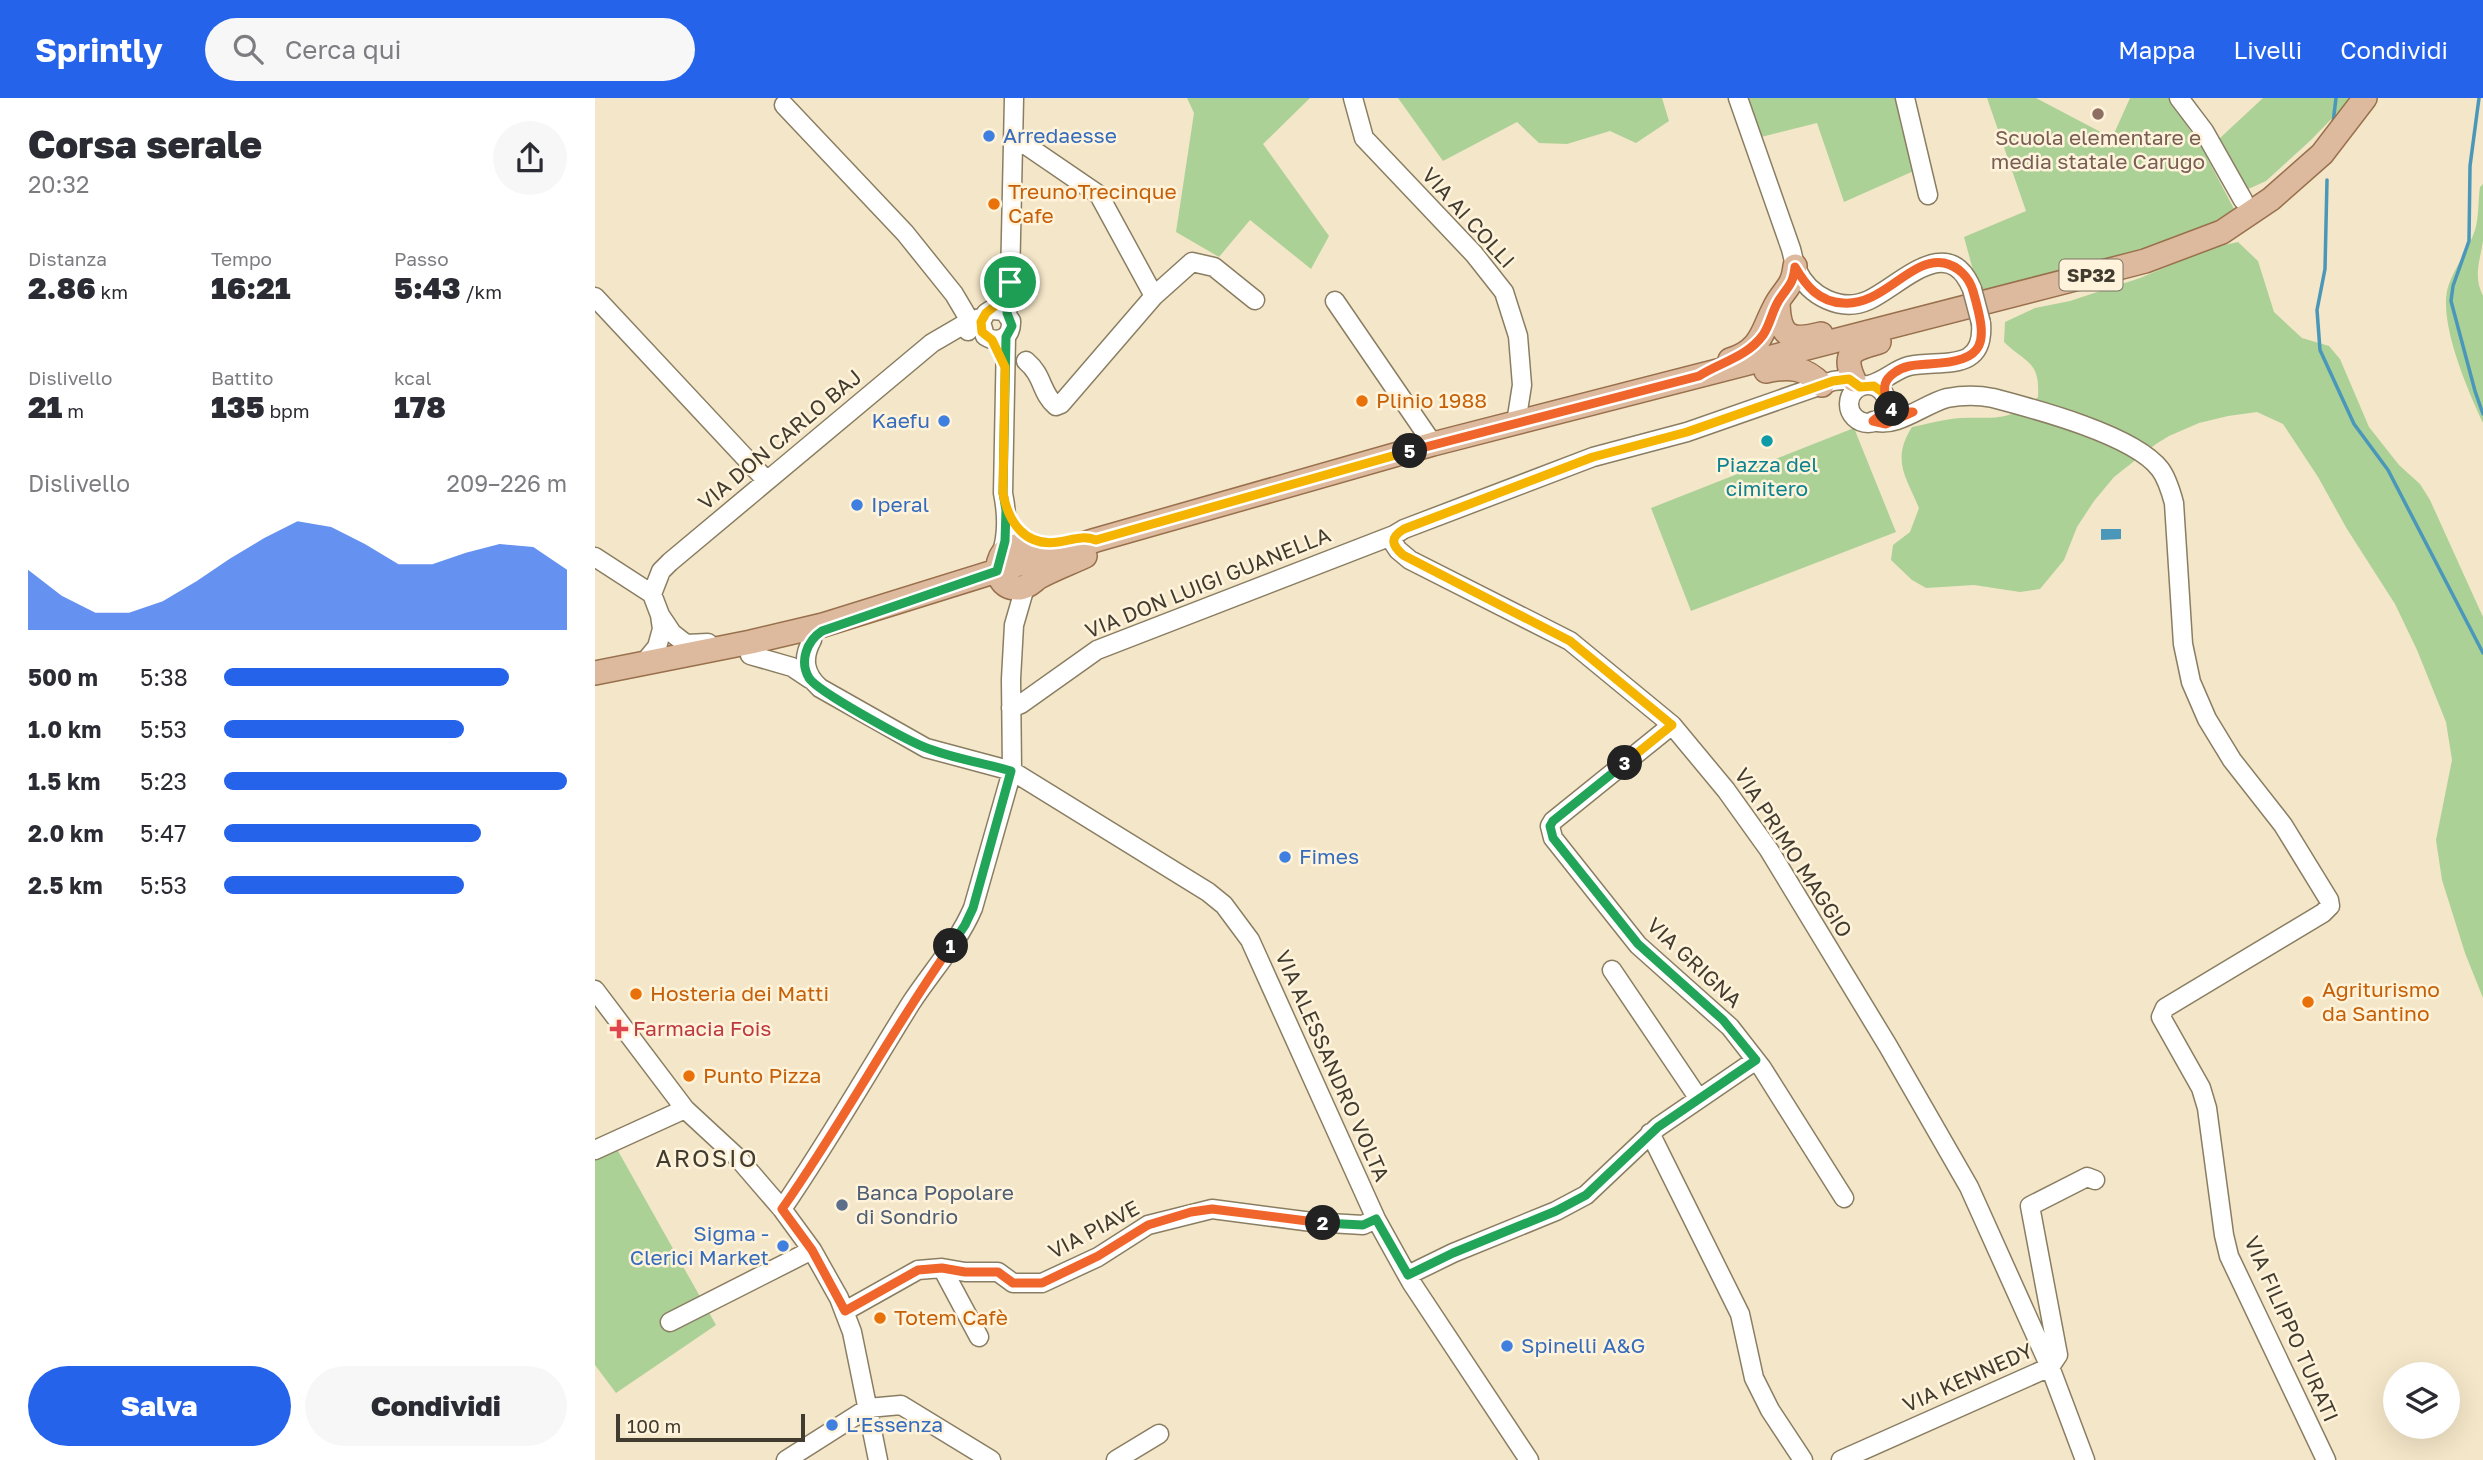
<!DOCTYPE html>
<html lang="it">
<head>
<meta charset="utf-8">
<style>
  body { margin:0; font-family:"Golos Text",sans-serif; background:#f7f7f7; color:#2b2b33; height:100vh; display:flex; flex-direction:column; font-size:26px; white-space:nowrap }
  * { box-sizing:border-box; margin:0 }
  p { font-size:23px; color:#7c7c81 }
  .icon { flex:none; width:38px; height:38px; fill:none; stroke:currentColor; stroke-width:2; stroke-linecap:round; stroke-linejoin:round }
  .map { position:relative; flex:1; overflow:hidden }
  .details { display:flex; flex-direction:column; background:#fff; width:595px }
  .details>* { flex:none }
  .controls { position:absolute; left:1788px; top:1264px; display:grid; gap:14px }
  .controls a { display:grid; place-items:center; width:77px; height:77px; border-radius:50%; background:#fff; box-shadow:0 7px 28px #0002; font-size:35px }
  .scale { position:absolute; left:21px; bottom:18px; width:189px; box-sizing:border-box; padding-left:7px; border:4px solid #423c30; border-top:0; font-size:19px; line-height:24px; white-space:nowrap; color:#423c30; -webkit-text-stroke:5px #fff4db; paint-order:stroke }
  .pin { position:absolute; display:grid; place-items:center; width:60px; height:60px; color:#fff; margin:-30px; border:4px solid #fff; border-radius:50%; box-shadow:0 2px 7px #0007 }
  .km { position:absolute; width:35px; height:35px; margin:-18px; border-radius:50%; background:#222; color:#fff; font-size:19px; line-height:35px; text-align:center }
  .round { display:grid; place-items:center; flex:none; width:74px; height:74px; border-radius:37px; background:#f7f7f7 }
  .headline { display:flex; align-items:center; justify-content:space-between; height:119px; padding:0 28px }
  h1 { font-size:38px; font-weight:800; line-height:52px }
  .stats { display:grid; grid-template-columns:repeat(3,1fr); gap:10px; height:119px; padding:7px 28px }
  .stats div { display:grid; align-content:center }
  .stats b { font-size:30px; font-weight:800 }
  .stats small { font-size:19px; font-weight:400 }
  .stats p { font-size:19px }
  .chart { height:196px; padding:14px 28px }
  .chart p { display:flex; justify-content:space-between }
  .chart svg { width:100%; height:126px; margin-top:7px; fill:#2563eb; opacity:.7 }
  .action { display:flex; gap:14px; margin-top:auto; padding:14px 28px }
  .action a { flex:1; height:80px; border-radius:42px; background:#2563eb; color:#fff; font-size:28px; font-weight:800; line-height:80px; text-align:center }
  .action a+a { background:#f7f7f7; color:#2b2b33 }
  ul { padding:0 28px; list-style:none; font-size:23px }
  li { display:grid; grid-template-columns:112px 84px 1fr; align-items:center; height:52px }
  li i { height:18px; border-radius:9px; background:#2563eb }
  header { display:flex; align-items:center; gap:42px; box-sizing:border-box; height:98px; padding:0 35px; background:#2563eb; color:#fff }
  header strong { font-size:33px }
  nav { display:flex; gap:38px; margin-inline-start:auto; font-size:24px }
  .search { width:490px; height:63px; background:#f7f7f7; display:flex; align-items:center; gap:18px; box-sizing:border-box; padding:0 24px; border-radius:38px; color:#7c7c81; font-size:26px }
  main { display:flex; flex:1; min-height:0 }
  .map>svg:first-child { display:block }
  .green { fill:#acd197 }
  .water { fill:#4a97b9 }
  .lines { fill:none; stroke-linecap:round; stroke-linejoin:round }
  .stream { stroke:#4a97b9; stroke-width:3.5 }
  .minor-casing { stroke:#8a7e62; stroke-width:21 }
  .major-casing { stroke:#98704d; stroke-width:26 }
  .minor { stroke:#fff; stroke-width:18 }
  .major { stroke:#ddba9d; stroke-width:23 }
  .minor-bridge-casing { stroke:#8a7e62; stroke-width:21; stroke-linecap:butt }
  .minor-bridge { stroke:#fff; stroke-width:18 }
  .split-1-casing { stroke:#fff; stroke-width:14 }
  .split-2-casing { stroke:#fff; stroke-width:14 }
  .split-3-casing { stroke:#fff; stroke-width:14 }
  .split-4-casing { stroke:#fff; stroke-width:14 }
  .split-5-casing { stroke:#fff; stroke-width:14 }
  .split-6-casing { stroke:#fff; stroke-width:14 }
  .split-1 { stroke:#22a559; stroke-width:9 }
  .split-2 { stroke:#f0652b; stroke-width:9 }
  .split-3 { stroke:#22a559; stroke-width:9 }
  .split-4 { stroke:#f5b400; stroke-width:9 }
  .split-5 { stroke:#f0652b; stroke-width:9 }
  .split-6 { stroke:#f5b400; stroke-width:9 }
  .education-dot { fill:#8d6e63; stroke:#fff4db; stroke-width:2.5 }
  .shop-dot { fill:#3f7fe0; stroke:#fff4db; stroke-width:2.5 }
  .food-dot { fill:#e8710a; stroke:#fff4db; stroke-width:2.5 }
  .culture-dot { fill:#0f9aa8; stroke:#fff4db; stroke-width:2.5 }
  .health-dot { fill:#e0444e; stroke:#fff4db; stroke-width:2.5 }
  .service-dot { fill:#5c6f8a; stroke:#fff4db; stroke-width:2.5 }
  .labels { text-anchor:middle; stroke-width:5; stroke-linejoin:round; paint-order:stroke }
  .shield { fill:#fff4db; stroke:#7b7363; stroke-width:2 }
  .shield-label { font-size:19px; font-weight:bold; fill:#423c30 }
  .shop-label { font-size:21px; fill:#366cbe; stroke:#fff4db; text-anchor:start }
  .education-label { font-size:21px; fill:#785e54; stroke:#fff4db }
  .food-label { font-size:21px; fill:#c56008; stroke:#fff4db; text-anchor:start }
  .street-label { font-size:21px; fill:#423c30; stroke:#fff4db }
  .culture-label { font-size:21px; fill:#0d838f; stroke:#fff4db }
  .health-label { font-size:21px; fill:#be3a42; stroke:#fff4db; text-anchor:start }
  .service-label { font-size:21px; fill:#4e5e75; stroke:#fff4db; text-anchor:start }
  .quarter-label { font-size:24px; letter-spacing:2px; fill:#423c30; stroke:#fff4db }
</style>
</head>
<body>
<header>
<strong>Sprintly</strong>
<div class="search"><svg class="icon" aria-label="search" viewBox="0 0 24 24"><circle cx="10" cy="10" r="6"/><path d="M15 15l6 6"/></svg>Cerca qui</div>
<nav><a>Mappa</a><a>Livelli</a><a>Condividi</a></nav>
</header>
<main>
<section class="details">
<div class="headline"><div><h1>Corsa serale</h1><p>20:32</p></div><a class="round"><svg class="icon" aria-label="share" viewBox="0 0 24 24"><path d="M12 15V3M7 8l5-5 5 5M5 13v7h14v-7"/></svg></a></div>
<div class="stats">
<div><p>Distanza</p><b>2.86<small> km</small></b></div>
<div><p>Tempo</p><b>16:21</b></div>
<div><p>Passo</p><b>5:43<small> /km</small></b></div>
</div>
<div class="stats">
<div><p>Dislivello</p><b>21<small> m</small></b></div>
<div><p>Battito</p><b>135<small> bpm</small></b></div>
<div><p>kcal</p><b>178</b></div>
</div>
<div class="chart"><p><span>Dislivello</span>209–226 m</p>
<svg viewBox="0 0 160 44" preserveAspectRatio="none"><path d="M0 44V23L10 32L20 38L30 38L40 34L50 27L60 19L70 12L80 6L90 8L100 14L110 21L120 21L130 17L140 14L150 15L160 23V44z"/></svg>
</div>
<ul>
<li><b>500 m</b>5:38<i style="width:83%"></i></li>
<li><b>1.0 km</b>5:53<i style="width:70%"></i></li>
<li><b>1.5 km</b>5:23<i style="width:100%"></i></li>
<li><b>2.0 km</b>5:47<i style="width:75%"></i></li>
<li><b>2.5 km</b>5:53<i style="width:70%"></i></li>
</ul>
<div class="action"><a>Salva</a><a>Condividi</a></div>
</section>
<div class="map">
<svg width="1888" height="1362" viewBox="0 0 1888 1362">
  <rect width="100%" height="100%" fill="#f4e6c8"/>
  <path class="green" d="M592,0H715L668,46L734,138L716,171L655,122L624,159L581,134L599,15Z
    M803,0H1067L1074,23L1041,45L1015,33L972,46L944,45L922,24L848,63Z
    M1152,0H1300L1307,33L1321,72L1249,104L1222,25L1166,39Z
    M1392,0H1441L1517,40L1535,0H1574L1608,52L1639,111L1610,130L1556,154L1385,198L1369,139L1431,113Z
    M1668,0H1754L1747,10L1716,42L1671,83L1649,93L1624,51L1625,40Z
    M1888,86C1888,104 1888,125 1888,143C1885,163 1878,178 1888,198V325C1873,293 1841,220 1854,186C1861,167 1874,151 1880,132C1884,119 1883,103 1885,89Z
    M1643,144L1663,163L1679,214L1707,240L1734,248L1745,261L1774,329L1804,367L1825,386L1835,402L1888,519V900L1870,855L1847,782L1841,742L1857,662L1851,624L1822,552L1800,506L1752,431L1723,379L1688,326L1662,314L1633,318L1604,325L1574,338L1561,346L1519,379L1499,403L1482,429L1469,462L1445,491L1425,494L1379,487L1331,490L1317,482L1296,462L1298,447L1315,434L1324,410C1311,379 1296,362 1317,329C1333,326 1349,321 1366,320C1398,319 1417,324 1443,299C1445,263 1432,266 1409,244L1410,224L1440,210L1475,203L1545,180L1616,150Z
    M1259,330L1301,434L1096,513L1056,410Z
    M18,1044L121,1227L21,1295L0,1267V1061Z"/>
  <path class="water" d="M1506,431H1526V441L1506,442Z"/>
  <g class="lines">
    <path class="stream" d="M1884,0L1875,68L1874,143L1858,188L1856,203L1880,293L1888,316
      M1738,25L1741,0
      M1732,82L1730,171L1722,212L1725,252L1759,326L1793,372L1888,555"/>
    <defs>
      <path id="minor" d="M758,0L769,40L879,156L909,194L923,238L927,287L921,325
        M1143,0L1196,151C1198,158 1199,166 1202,172C1214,198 1246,215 1274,202C1306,187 1353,133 1377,191
        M1310,0L1333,97
        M1584,0L1609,33L1648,102
        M189,7L310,135L359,196L372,218L373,233
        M419,39L504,97L559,198L466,306L461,308C445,294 449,278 431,263
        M559,198L597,164L619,169L660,202
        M0,199L172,383
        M740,203L838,346
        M398,212L409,213L416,223C417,239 404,247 390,238L386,224L391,215L402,208L413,190
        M412,216L415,184L419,0
        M1274,287C1290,283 1299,272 1314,268C1346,261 1390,276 1386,225
        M1254 306a19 19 0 1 1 38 0a19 19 0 1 1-38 0Z
        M1265,289L1254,281L1238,283L1092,334L998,359L809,431L799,437L797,443L803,452L815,462L975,543L1077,627L1131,692L1174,752L1293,948L1374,1089L1455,1269L1490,1362
        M1278,323C1301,331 1329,306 1352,300C1368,297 1383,297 1398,300C1440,311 1539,337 1565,371C1572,380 1576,394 1579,405L1588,546L1596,584L1612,621L1637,662L1688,727L1734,802L1735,808L1728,815L1570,910L1566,919L1606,990L1612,1010L1629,1137L1634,1158L1731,1362
        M406,457C413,437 412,415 408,395L411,239
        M0,459L57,496L65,517L67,531L62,549L48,566
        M57,496L66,473L75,464L337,245L373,224L388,219
        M65,517L77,535L91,546L113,545
        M217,542C207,560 209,576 225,590L331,650L417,673L613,794L629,807L655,842L781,1121L816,1184L934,1362
        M155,557L197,569L215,581
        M416,610L426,606L502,552L799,437
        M1077,627L958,723L955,728L958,740L1043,847L1135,929L1167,970L1249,1100
        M1017,872L1104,1001
        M0,892L90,1011L143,1060L187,1111L217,1152L244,1200L257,1234L283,1362
        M1055,1035L1145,1216L1159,1280L1175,1312L1208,1362
        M0,1052L90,1011
        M187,1111C233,1044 273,974 316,905C337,873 363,845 378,810L417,673L416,581L419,527L430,489
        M347,1170L384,1239
        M813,1177L858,1155L961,1113L991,1097L1063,1029L1161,962
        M250,1213L323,1172L347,1170L370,1174H403L418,1185H447L503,1159L553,1127L617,1111L717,1124L768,1127L781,1121
        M75,1224L217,1152
        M191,1362L273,1310L306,1307L396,1362
        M521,1362L564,1336
        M1246,1362L1455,1269L1463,1257L1435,1108L1492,1079L1500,1082"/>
      <path id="major" d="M1183,204C1184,239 1195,244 1226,236
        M1135,262C1170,251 1167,229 1183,203C1192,189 1198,187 1200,168
        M1171,273C1194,268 1210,269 1227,287
        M1259,282C1246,254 1259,251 1284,244
        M442,480L445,468L438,453C401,430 388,493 425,490C434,489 438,483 444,479C459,471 475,465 490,458
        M0,575L156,544L228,527L501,442L838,346L1550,163L1627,134L1676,101L1727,56L1770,0"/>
    </defs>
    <use href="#minor" class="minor-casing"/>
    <use href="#major" class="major-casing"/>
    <use href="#minor" class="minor"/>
    <use href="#major" class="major"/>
    <defs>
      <path id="minor-bridge" d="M1377,191L1386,225"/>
    </defs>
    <use href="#minor-bridge" class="minor-bridge-casing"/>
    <use href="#minor-bridge" class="minor-bridge"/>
  </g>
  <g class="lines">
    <defs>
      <path id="split-1" d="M356,848L370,827L378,810L416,673C388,665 356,660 329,649C310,641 223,594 214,580C204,563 212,543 227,533L402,473L410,443L411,412L408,395L411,239L417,228L412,215L415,184"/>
      <path id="split-2" d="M356,848C296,933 247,1026 187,1111L217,1152L250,1213L323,1172L347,1170L370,1174H403L418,1185H447L503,1158L553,1127L596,1114L617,1111L728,1125"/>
      <path id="split-3" d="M728,1125L768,1127L781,1121L813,1177L858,1155L961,1113L991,1097L1063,1029L1161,962L1128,922L1043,846L958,740L955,728L958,723L1030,665"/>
      <path id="split-4" d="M1030,665L1077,627L975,543L808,457C797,447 794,440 809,431L998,359L1092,334L1238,283L1254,281L1265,289L1279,288L1287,294L1297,311"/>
      <path id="split-5" d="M815,353L1104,278C1126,264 1152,259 1168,237C1175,227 1177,213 1184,202C1193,188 1198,187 1200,169C1211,188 1224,204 1248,205C1289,208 1315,159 1349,165C1363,168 1374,179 1378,193C1393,245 1393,263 1334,266C1321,267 1309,267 1299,275C1282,287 1294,297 1290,313L1278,323L1291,326L1318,314H1305L1297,311"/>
      <path id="split-6" d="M415,184L406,203L391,215L386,224L387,234L397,242L410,269L408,395C413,424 430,449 463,444C477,442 487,437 501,442L815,353"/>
    </defs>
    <use href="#split-1" class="split-1-casing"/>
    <use href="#split-2" class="split-2-casing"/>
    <use href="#split-3" class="split-3-casing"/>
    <use href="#split-4" class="split-4-casing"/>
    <use href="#split-5" class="split-5-casing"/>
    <use href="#split-6" class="split-6-casing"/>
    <use href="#split-1" class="split-1"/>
    <use href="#split-2" class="split-2"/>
    <use href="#split-3" class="split-3"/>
    <use href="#split-4" class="split-4"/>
    <use href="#split-5" class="split-5"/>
    <use href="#split-6" class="split-6"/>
  </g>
  <circle class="education-dot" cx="1503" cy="16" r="7"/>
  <g class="shop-dot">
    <circle cx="394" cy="38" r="7"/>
    <circle cx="349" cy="323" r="7"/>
    <circle cx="262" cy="407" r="7"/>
    <circle cx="690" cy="759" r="7"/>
    <circle cx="188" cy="1148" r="7"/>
    <circle cx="912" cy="1248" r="7"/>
    <circle cx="237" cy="1327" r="7"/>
  </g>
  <g class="food-dot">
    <circle cx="399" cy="106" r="7"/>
    <circle cx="767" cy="303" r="7"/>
    <circle cx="41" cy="896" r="7"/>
    <circle cx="1713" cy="904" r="7"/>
    <circle cx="94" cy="978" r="7"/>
    <circle cx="285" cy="1220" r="7"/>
  </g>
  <circle class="culture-dot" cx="1172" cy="343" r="7"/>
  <path class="health-dot" d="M20.5 920.5h7v7h7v7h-7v7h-7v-7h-7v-7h7z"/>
  <circle class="service-dot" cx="247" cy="1107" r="7"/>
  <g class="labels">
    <rect class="shield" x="1464.5" y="161.5" width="63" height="31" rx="5"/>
    <g class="shield-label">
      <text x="1496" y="184">SP32</text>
    </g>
    <g class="shop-label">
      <text x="408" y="45">Arredaesse</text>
      <text x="335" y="330" text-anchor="end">Kaefu</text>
      <text x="276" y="414">Iperal</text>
      <text x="704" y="766">Fimes</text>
      <text x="174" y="1143" text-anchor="end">Sigma -<tspan x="174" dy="24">Clerici Market</tspan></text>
      <text x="926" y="1255">Spinelli A&amp;G</text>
      <text x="251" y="1334">L'Essenza</text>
    </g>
    <g class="education-label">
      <text x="1503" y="47">Scuola elementare e<tspan x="1503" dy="24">media statale Carugo</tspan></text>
    </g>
    <g class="food-label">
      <text x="413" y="101">TreunoTrecinque<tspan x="413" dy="24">Cafe</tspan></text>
      <text x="781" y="310">Plinio 1988</text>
      <text x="1727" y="899">Agriturismo<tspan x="1727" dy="24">da Santino</tspan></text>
      <text x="55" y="903">Hosteria dei Matti</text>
      <text x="108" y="985">Punto Pizza</text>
      <text x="299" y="1227">Totem Cafè</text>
    </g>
    <g class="street-label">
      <text transform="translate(873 120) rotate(48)" y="7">VIA AI COLLI</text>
      <text transform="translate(185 342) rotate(-40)" y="7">VIA DON CARLO BAJ</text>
      <text transform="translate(613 485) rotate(-22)" y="7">VIA DON LUIGI GUANELLA</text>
      <text transform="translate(1198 755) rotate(57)" y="7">VIA PRIMO MAGGIO</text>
      <text transform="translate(1099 865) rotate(43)" y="7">VIA GRIGNA</text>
      <text transform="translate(737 968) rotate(66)" y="7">VIA ALESSANDRO VOLTA</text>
      <text transform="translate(499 1132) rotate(-28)" y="7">VIA PIAVE</text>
      <text transform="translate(1696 1231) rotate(66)" y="7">VIA FILIPPO TURATI</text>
      <text transform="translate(1373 1280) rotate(-24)" y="7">VIA KENNEDY</text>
    </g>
    <g class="culture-label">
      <text x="1172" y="374">Piazza del<tspan x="1172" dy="24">cimitero</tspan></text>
    </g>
    <g class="health-label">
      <text x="38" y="938">Farmacia Fois</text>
    </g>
    <g class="service-label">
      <text x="261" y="1102">Banca Popolare<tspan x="261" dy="24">di Sondrio</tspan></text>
    </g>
    <g class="quarter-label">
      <text x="112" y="1069">AROSIO</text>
    </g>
  </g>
</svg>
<div class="controls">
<a><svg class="icon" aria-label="layers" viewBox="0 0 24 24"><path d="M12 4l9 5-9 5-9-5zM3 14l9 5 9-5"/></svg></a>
</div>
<div class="scale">100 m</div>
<div class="pin" style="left:415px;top:184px;background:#1e9e55"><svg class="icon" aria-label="arrive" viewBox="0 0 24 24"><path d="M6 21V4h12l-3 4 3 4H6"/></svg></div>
<b class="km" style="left:356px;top:848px">1</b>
<b class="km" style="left:728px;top:1125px">2</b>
<b class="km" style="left:1030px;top:665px">3</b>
<b class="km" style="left:1297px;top:311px">4</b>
<b class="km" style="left:815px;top:353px">5</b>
</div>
</main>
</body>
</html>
